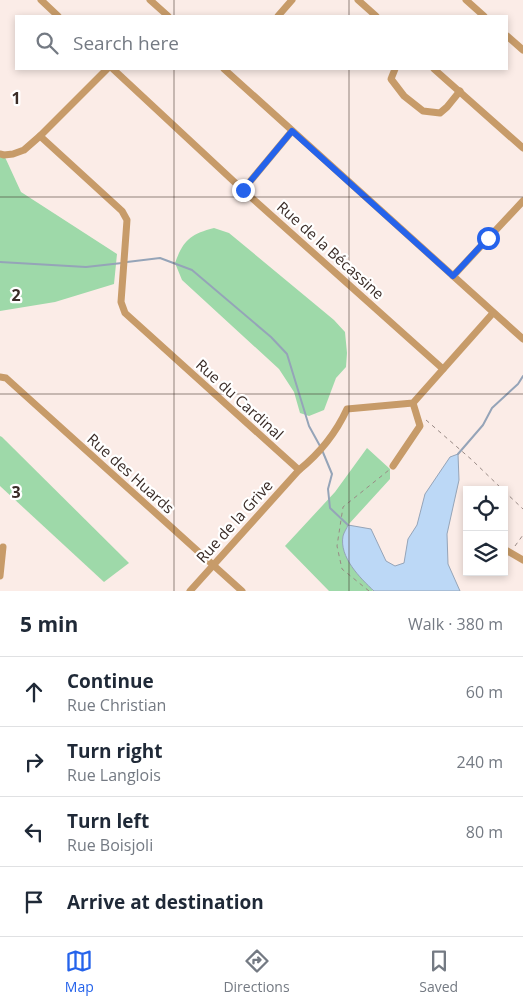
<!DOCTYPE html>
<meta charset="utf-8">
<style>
body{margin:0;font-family:"Open Sans",sans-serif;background:#f2f2f3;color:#1f2937}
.controls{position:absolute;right:15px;bottom:15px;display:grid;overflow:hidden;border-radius:0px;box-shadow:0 2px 8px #0003}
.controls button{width:45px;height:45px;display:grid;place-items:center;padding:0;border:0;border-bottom:1px solid #e0e1e3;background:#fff;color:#1f2937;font:25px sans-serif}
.stop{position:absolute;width:15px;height:15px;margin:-11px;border:4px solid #2563eb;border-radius:50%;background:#fff}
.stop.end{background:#2563eb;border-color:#fff;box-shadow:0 1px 5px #0008}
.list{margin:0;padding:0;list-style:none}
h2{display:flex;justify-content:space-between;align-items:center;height:65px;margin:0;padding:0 20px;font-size:21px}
h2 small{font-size:16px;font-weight:400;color:#747a83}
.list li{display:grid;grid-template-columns:32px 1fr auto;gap:15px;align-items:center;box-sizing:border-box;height:70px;padding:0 20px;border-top:1px solid #e0e1e3}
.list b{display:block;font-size:19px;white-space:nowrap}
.list p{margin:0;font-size:16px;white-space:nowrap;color:#747a83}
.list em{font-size:16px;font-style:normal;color:#747a83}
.icon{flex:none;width:28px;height:28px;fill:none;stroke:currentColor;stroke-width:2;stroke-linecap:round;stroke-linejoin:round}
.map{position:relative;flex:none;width:523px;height:591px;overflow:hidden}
.search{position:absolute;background:#fff;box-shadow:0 2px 8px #0003;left:15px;right:15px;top:15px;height:55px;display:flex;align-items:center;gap:12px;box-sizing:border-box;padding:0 18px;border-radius:0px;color:#747a83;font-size:19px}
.sheet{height:345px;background:#fff}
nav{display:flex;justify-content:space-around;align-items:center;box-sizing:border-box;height:70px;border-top:1px solid #e0e1e3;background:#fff;font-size:14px;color:#747a83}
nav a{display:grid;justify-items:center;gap:2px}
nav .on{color:#2563eb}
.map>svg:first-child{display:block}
.green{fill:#9ed9a9}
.water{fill:#bcd8f6;stroke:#95a4b8}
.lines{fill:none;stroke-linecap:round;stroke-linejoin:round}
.stream{stroke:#95a4b8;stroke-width:2}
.path{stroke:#998a85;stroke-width:1;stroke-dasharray:4 4;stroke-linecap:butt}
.street{stroke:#c79b69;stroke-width:7}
.route{stroke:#2563eb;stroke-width:6}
.grid{fill:none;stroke:#3a2c27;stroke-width:1;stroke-opacity:0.55}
.labels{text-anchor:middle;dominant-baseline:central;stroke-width:4.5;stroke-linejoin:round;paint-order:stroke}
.street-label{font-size:15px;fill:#3a2c27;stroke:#fff}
.grid-label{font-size:16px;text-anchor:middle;font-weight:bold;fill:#3a2c27;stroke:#fff;stroke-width:4.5;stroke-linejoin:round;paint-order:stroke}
</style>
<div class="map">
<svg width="523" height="591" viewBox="0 0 523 591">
<rect width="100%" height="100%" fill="#fbece7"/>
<g class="green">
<path d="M0,154L4,155L21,192L117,254L114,284L55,302L0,311Z"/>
<path d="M214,228L229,233L334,320L345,332L347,353L346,367L336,378L324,410L309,416L300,413L294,392L279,369L182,280L175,263C183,241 190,234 214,228Z"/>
<path d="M0,436L2,437L129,563L104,582L0,486Z"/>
<path d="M367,448L390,469V479L348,525L343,537L373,591H329L285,546L335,492Z"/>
</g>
<path class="water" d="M458,454L459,480L447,534L448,564L460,591H374C360,578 339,557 343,536C344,532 347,528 348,525L371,529L386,561L395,566L404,563L408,539L417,525L425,494L450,457Z"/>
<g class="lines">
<g class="stream">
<path d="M0,262L86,267L122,263"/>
<path d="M127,262L160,258L192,270L271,337L287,354L309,426L320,446"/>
<path d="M322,450L332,474L328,489L330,508L348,525"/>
<path d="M458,454L483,425L492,408L518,384L523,376"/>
</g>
<g class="path">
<path d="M426,420L472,460L503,490"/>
<path d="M504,491L523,509"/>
<path d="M515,546L523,535"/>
<path d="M369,591L342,569L337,546L343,507L389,470"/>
</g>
<g class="street">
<path d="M41,0L58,16"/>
<path d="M150,0L168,16"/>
<path d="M358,0L376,16"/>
<path d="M466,0L484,16"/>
<path d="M278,16L292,0"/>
<path d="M507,36L523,50"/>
<path d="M113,69L243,190L443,369"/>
<path d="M224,69L523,339"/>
<path d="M395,69L391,79L404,96L423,111L440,113L447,107L460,91"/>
<path d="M434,69L523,148"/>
<path d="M40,136L122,211L127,220L121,302L125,313L299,470C320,453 336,433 347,409L413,403L493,313"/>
<path d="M0,154L4,155L13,154L24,150L40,136L107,69"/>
<path d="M243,190L292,131"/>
<path d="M453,276L523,201"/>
<path d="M0,377L6,378L242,591"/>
<path d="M393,466L420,426L413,403"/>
<path d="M504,549L523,560"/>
<path d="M0,576L3,547"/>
<path d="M190,591L299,470"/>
</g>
</g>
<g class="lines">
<path class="route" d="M243,190L292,131L453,276L488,238"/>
</g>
<path class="grid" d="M174,0V16M349,0V16M174,69V591M349,69V591M0,197H523M0,394H523"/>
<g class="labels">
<g class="street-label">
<text transform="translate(331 250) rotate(42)">Rue de la Bécassine</text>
<text transform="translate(240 399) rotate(42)">Rue du Cardinal</text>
<text transform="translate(131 473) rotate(42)">Rue des Huards</text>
<text transform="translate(234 521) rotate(-48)">Rue de la Grive</text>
</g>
</g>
<g class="grid-label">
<text x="16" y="104">1</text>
<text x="16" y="301">2</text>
<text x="16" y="498">3</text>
</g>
</svg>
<div class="controls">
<button><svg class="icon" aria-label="locate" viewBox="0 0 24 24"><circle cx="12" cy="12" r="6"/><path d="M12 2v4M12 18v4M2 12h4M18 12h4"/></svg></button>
<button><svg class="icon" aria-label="layers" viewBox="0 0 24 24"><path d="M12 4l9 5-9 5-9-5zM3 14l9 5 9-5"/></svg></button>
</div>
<div class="stop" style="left:488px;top:238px"></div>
<div class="stop end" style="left:243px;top:190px"></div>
<div class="search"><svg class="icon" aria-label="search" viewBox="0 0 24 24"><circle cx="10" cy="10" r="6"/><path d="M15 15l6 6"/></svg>Search here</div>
</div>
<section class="sheet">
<h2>5 min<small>Walk · 380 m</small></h2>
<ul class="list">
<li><svg class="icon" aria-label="ahead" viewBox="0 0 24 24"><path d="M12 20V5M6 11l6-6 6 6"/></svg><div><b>Continue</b><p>Rue Christian</p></div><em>60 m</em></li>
<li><svg class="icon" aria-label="right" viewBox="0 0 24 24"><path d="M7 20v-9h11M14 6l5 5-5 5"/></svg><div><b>Turn right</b><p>Rue Langlois</p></div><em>240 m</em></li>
<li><svg class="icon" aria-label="left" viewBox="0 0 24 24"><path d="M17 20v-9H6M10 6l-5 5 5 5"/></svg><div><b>Turn left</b><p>Rue Boisjoli</p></div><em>80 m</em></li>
<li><svg class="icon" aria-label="arrive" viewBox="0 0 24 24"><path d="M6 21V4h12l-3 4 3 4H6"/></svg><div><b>Arrive at destination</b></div></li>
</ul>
</section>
<nav>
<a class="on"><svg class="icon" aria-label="map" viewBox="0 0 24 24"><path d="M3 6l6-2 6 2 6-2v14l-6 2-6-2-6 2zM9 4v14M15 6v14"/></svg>Map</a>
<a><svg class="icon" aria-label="directions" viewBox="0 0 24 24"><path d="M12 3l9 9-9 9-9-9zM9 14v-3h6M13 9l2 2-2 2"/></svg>Directions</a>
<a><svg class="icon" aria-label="saved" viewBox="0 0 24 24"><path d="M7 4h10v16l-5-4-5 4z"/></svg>Saved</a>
</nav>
